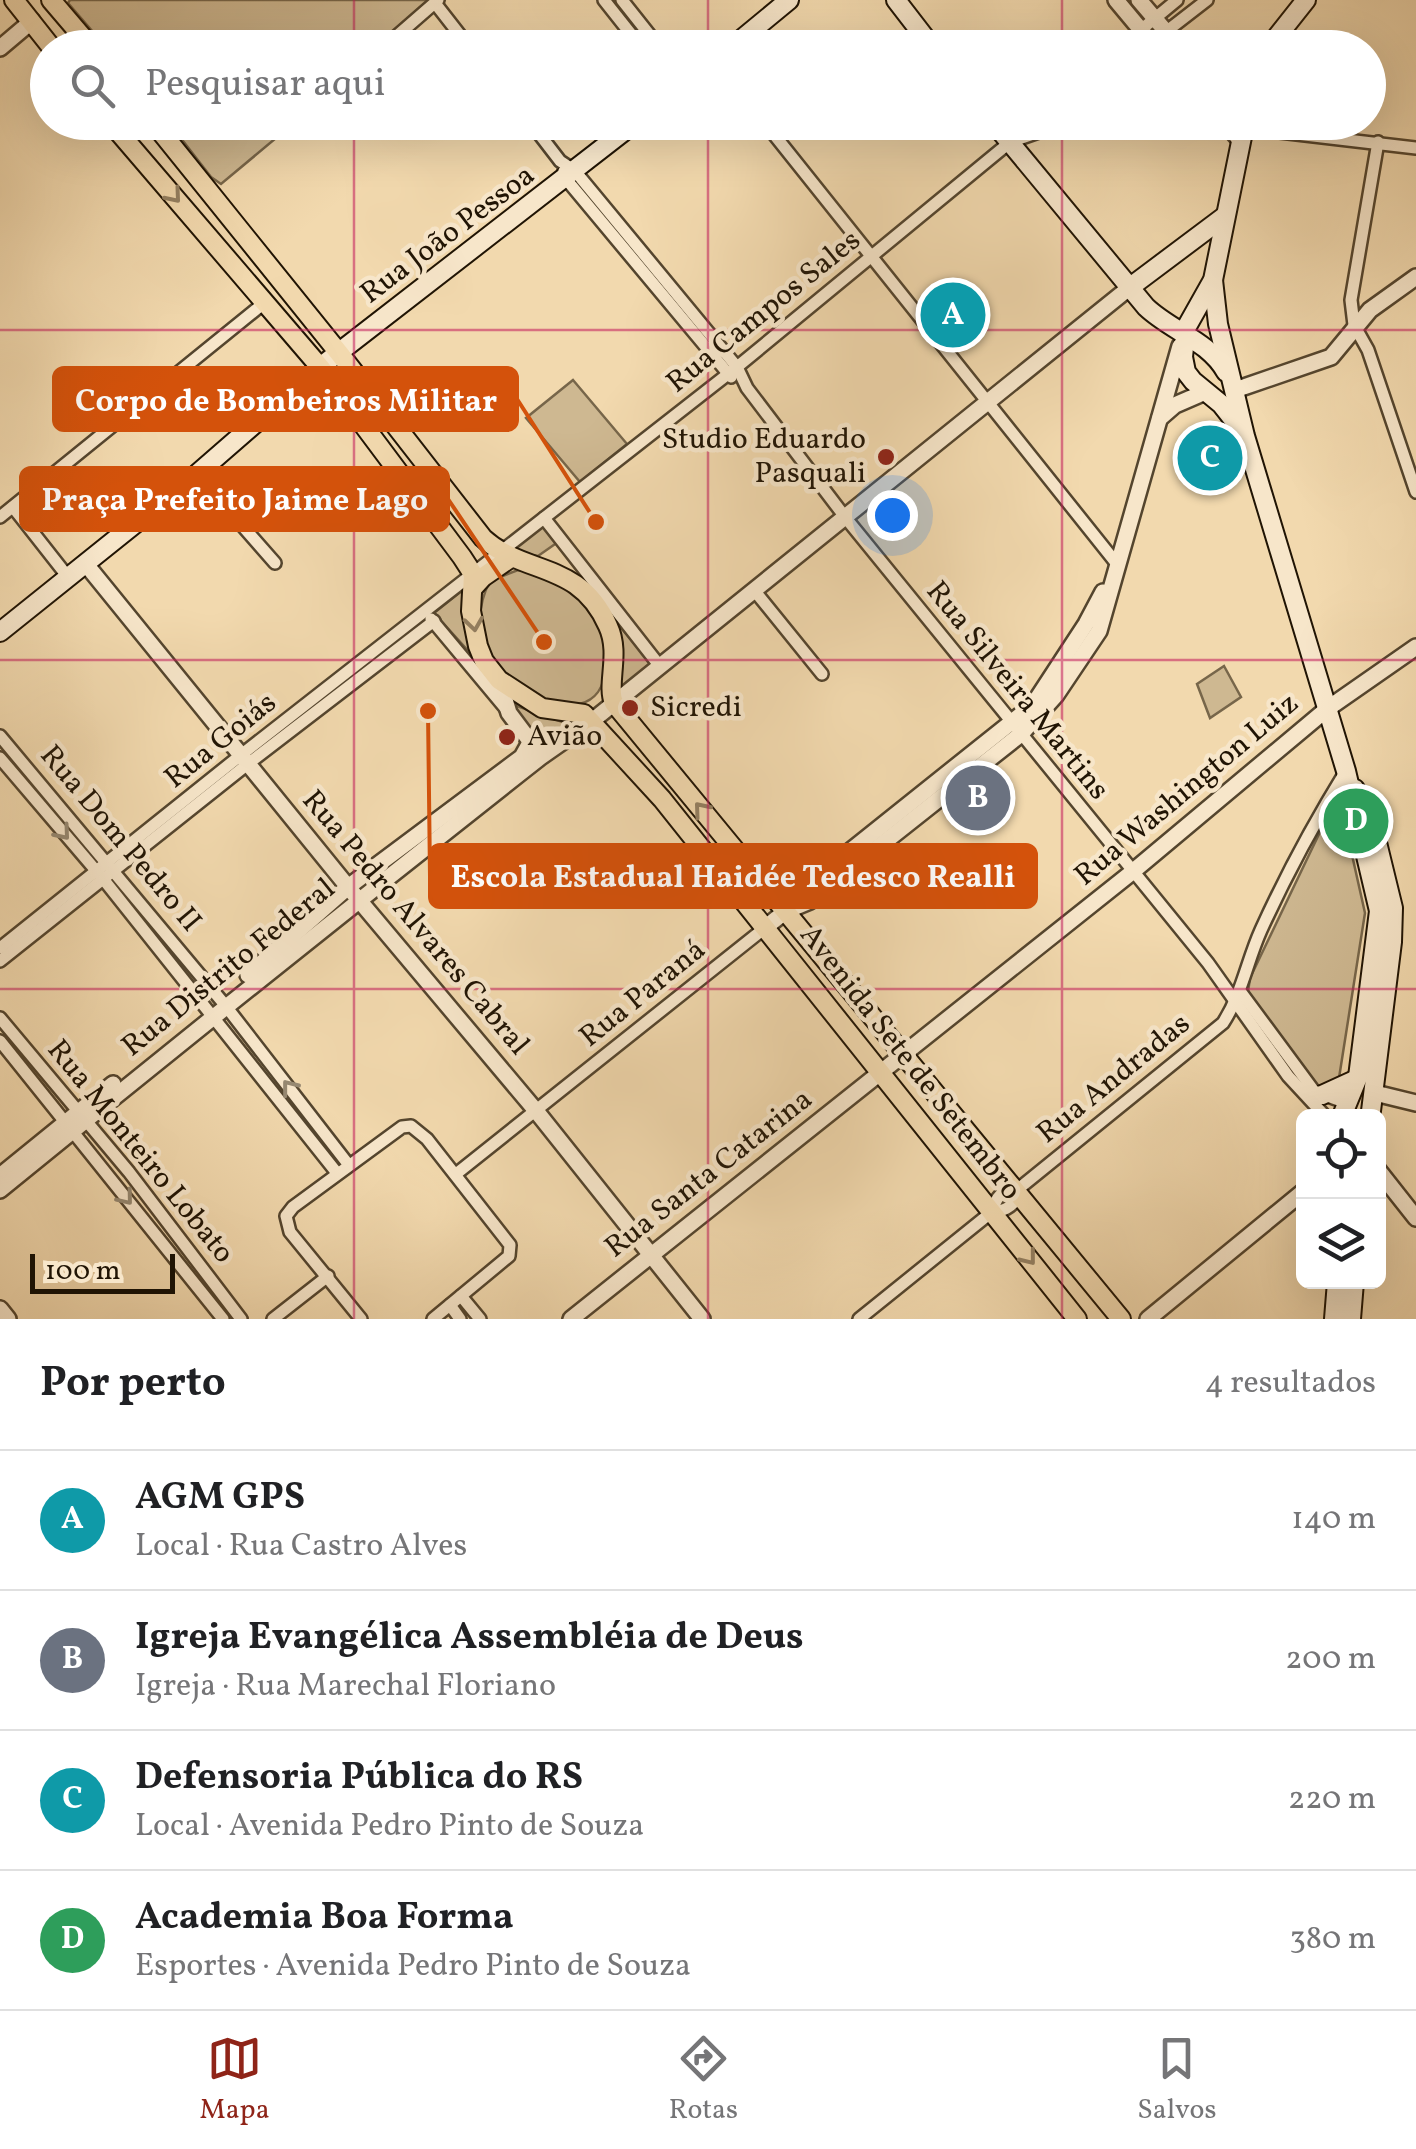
<!DOCTYPE html>
<html lang="pt">
<meta charset="utf-8">
<style>
body{margin:0;font-family:Vollkorn,serif;background:#f2f2f2;color:#202124}
.controls{position:absolute;right:30px;bottom:30px;display:grid;overflow:hidden;border-radius:15px;box-shadow:0 10px 40px #0002}
.controls button{width:90px;height:90px;display:grid;place-items:center;padding:0;border:0;border-bottom:2px solid #e0e0e0;background:#fff;color:#202124;font:50px sans-serif}
.scale{position:absolute;left:30px;bottom:25px;width:145px;box-sizing:border-box;padding-left:10px;border:5px solid #201404;border-top:0;font-size:28px;line-height:35px;white-space:nowrap;color:#201404;-webkit-text-stroke:8px #f7e6ca;paint-order:stroke}
.you{position:absolute;left:892px;top:515px;width:35px;height:35px;margin:-25px;border:8px solid #fff;border-radius:50%;background:#1a73e8;box-shadow:0 0 0 15px #1a73e833}
.badge{display:grid;place-items:center;width:65px;height:65px;border-radius:50%;background:#8f2418;color:#fff;font-size:32px;font-weight:700}
.pin{position:absolute;translate:-50% -50%;border:5px solid #fff;box-shadow:0 2px 10px #0006}
.list{margin:0;padding:0;list-style:none}
h2{display:flex;justify-content:space-between;align-items:center;height:130px;margin:0;padding:0 40px;font-size:42px}
h2 small{font-size:32px;font-weight:400;color:#757577}
.list li{display:grid;grid-template-columns:65px 1fr auto;gap:30px;align-items:center;box-sizing:border-box;height:140px;padding:0 40px;border-top:2px solid #e0e0e0}
.list b{display:block;font-size:38px;white-space:nowrap}
.list p{margin:0;font-size:32px;white-space:nowrap;color:#757577}
.list em{font-size:32px;font-style:normal;color:#757577}
.icon{flex:none;width:55px;height:55px;fill:none;stroke:currentColor;stroke-width:2;stroke-linecap:round;stroke-linejoin:round}
.map{position:relative;flex:none;width:1416px;height:1319px;overflow:hidden}
.search{position:absolute;background:#fff;box-shadow:0 10px 40px #0002;left:30px;right:30px;top:30px;height:110px;display:flex;align-items:center;gap:25px;box-sizing:border-box;padding:0 35px;border-radius:55px;color:#757577;font-size:38px}
.sheet{height:690px;background:#fff}
nav{display:flex;justify-content:space-around;align-items:center;box-sizing:border-box;height:140px;border-top:2px solid #e0e0e0;background:#fff;font-size:28px;color:#757577}
nav a{display:grid;justify-items:center;gap:5px}
nav .on{color:#8f2418}
.map>svg:first-child{display:block}
.green{fill:#ceb891;stroke:#77664a;stroke-width:2.5}
.lines{fill:none;stroke-linecap:round;stroke-linejoin:round}
.minor-casing{stroke:#54452e;stroke-width:16}
.tertiary-casing{stroke:#54452e;stroke-width:20}
.secondary-casing{stroke:#201404;stroke-width:22}
.primary-casing{stroke:#201404;stroke-width:22}
.minor{stroke:#f7e6ca;stroke-width:11}
.tertiary{stroke:#f7e6ca;stroke-width:15}
.secondary{stroke:#f7e6ca;stroke-width:18}
.primary{stroke:#f2d9ae;stroke-width:18}
.oneway{stroke:#948062}
.oneway2{stroke:#968871}
.grid{fill:none;stroke:#c2185b;stroke-width:2.5;stroke-opacity:0.55}
.poi-dot{fill:#8f2418;stroke:#f7e6ca;stroke-width:4}
.labels{text-anchor:middle;dominant-baseline:central;stroke-width:9;stroke-linejoin:round;paint-order:stroke}
.street-label{font-size:30px;fill:#201404;stroke:#f7e6ca}
.poi-label{font-size:30px;fill:#201404;stroke:#f7e6ca;text-anchor:start}
.leader{fill:none;stroke:#d4520b;stroke-width:4}
.callout-dot{fill:#d4520b;stroke:#f7e6ca;stroke-width:4}
.callout{fill:#d4520b;stroke:#d4520b;stroke-width:4}
.callout-label{font-size:32px;text-anchor:middle;font-weight:bold;fill:#fff}
</style>
<div class="map">
<svg width="1416" height="1319" viewBox="0 0 1416 1319">
<rect width="100%" height="100%" fill="#f2d9ae"/>
<filter id="stains"><feTurbulence type="fractalNoise" baseFrequency=".002" numOctaves="4"/><feColorMatrix values="0 0 0 0 .2 0 0 0 0 .09 0 0 0 0 .02 0 0 0 .5 -.17"/></filter>
<radialGradient id="worn" r=".72"><stop offset=".6" stop-color="#630" stop-opacity="0"/><stop offset="1" stop-color="#630" stop-opacity=".3"/></radialGradient>
<g class="green">
<path d="M70,0H429L377,48L106,47L68,3Z"/>
<path d="M169,123H294L221,184L211,177Z"/>
<path d="M573,380L627,444L580,482L526,418Z"/>
<path d="M543,523L558,542L538,556L518,553L511,547Z"/>
<path d="M518,570C549,571 577,591 593,617C604,635 606,645 605,667C604,754 439,679 490,581Z"/>
<path d="M465,588L472,655L434,613Z"/>
<path d="M618,624L654,667L624,691L618,686L613,628Z"/>
<path d="M1224,666L1241,697L1210,718L1197,684Z"/>
<path d="M508,703L574,726L547,747Z"/>
<path d="M1339,824L1352,855L1365,913L1339,1078L1332,1088L1316,1087L1247,999L1250,978L1320,832Z"/>
</g>
<g class="lines">
<g class="minor-casing">
<g id="minor">
<path d="M604,0L642,48"/>
<path d="M622,0L660,48"/>
<path d="M435,3L470,48"/>
<path d="M383,48L438,0"/>
<path d="M1119,48L1177,0"/>
<path d="M1145,48L1207,0"/>
<path d="M530,122L560,161L575,171L737,367L747,388L845,517L1208,963L1288,1076L1325,1116"/>
<path d="M764,122L1117,564"/>
<path d="M1244,128L1416,148"/>
<path d="M1013,141L1039,132L1051,122"/>
<path d="M1378,142L1351,300L1354,325L1368,350L1416,492"/>
<path d="M564,171L566,179L731,377"/>
<path d="M197,474L275,563"/>
<path d="M13,507L68,577"/>
<path d="M0,517L264,303"/>
<path d="M544,518L659,665"/>
<path d="M754,590L822,674"/>
<path d="M431,619L506,709"/>
<path d="M0,736L225,1005L348,1164"/>
<path d="M0,758L104,880L337,1173"/>
<path d="M0,948L241,755L737,367L1009,143L1026,122"/>
<path d="M0,961L249,763L434,621"/>
<path d="M1240,991L1314,1091L1347,1103"/>
<path d="M0,1018L129,1172L241,1319"/>
<path d="M0,1041L223,1319"/>
<path d="M456,1174L766,927"/>
<path d="M993,1211C995,1198 1002,1189 1017,1190L1223,1023C1242,994 1247,961 1261,930C1286,875 1314,823 1346,771"/>
<path d="M461,1296L480,1319"/>
<path d="M450,1305L460,1319"/>
<path d="M273,1319L328,1276"/>
<path d="M361,1319L290,1232L286,1216L293,1207L402,1127L411,1126L427,1139L510,1245L509,1256L433,1319"/>
<path d="M859,1319L993,1211C1004,1211 1010,1208 1017,1199V1190"/>
</g>
</g>
<g class="tertiary-casing">
<g id="tertiary">
<path d="M1116,0L1156,48"/>
<path d="M1139,0L1180,48"/>
<path d="M0,48L32,21"/>
<path d="M1224,122L1241,141"/>
<path d="M1235,390L1331,357L1370,310L1416,277"/>
<path d="M1160,418L1175,405L1205,392"/>
<path d="M85,563L348,887L537,1112L702,1319"/>
<path d="M499,680L509,713L536,749"/>
<path d="M786,911L810,901L1021,734L1056,695L1099,631L1180,346"/>
<path d="M766,927L786,911L799,892L1033,705L1086,624L1103,592"/>
<path d="M248,975L348,887L522,757L531,741"/>
<path d="M1375,1093L1416,1103"/>
<path d="M1378,1170L1416,1218"/>
<path d="M0,1176L113,1084"/>
<path d="M0,1190C179,1044 360,899 542,756L592,721L1129,288"/>
<path d="M0,1309L8,1319"/>
<path d="M571,1319L1131,873L1327,709L1416,647"/>
<path d="M1148,1319L1304,1191"/>
</g>
</g>
<g class="secondary-casing">
<g id="secondary">
<path d="M896,0L933,48"/>
<path d="M731,48L789,0"/>
<path d="M1268,48L1306,0"/>
<path d="M993,122L1146,307C1171,331 1209,341 1226,372"/>
<path d="M1213,280L1218,324L1245,436L1346,771L1379,911L1358,1077L1342,1116"/>
<path d="M1129,288L1225,216"/>
<path d="M1243,432L1221,404L1193,381L1186,372L1183,357L1186,328L1213,280L1245,122"/>
<path d="M0,632L197,474L320,367L636,122"/>
<path d="M1355,789L1371,818L1393,908L1392,942L1371,1111"/>
<path d="M1322,1095L1357,1079"/>
<path d="M1334,1319L1337,1282"/>
<path d="M1351,1319L1354,1282"/>
</g>
</g>
<g class="primary-casing">
<g id="primary">
<path d="M14,0L52,48"/>
<path d="M51,0L92,48"/>
<path d="M110,122L320,367L462,557L473,574L471,611L478,646L484,661L499,680L542,708L584,714L662,799L1077,1319"/>
<path d="M153,122L339,353L483,538C524,576 579,560 608,626C621,654 606,684 614,703L1121,1319"/>
<path d="M473,588L483,577L512,557"/>
</g>
</g>
<use href="#minor" class="minor"/>
<use href="#tertiary" class="tertiary"/>
<use href="#secondary" class="secondary"/>
<use href="#primary" class="primary"/>
</g>
<defs><path id="oneway-chevron" d="M-2-3.5L2.5 0L-2 3.5" fill="none" stroke-width="1.6" stroke-linecap="round" stroke-linejoin="round" transform="scale(2.5)"/></defs>
<g class="oneway">
<use href="#oneway-chevron" transform="translate(174 196) rotate(50)"/>
<use href="#oneway-chevron" transform="translate(474 624) rotate(82)"/>
<use href="#oneway-chevron" transform="translate(701 809) rotate(-130)"/>
<use href="#oneway-chevron" transform="translate(1029 1258) rotate(52)"/>
</g>
<g class="oneway2">
<use href="#oneway-chevron" transform="translate(63 833) rotate(50)"/>
<use href="#oneway-chevron" transform="translate(289 1087) rotate(-128)"/>
<use href="#oneway-chevron" transform="translate(126 1198) rotate(51)"/>
</g>
<path class="grid" d="M354,0V48M708,0V48M1062,0V48M354,122V1319M708,122V1319M1062,122V1319M0,330H1416M0,660H1416M0,989H1416"/>
<g class="poi-dot">
<circle cx="886" cy="457" r="10"/>
<circle cx="630" cy="708" r="10"/>
<circle cx="507" cy="737" r="10"/>
</g>
<g class="labels">
<g class="street-label">
<text transform="translate(448 235) rotate(-37)">Rua João Pessoa</text>
<text transform="translate(764 312) rotate(-39)">Rua Campos Sales</text>
<text transform="translate(1017 691) rotate(51)">Rua Silveira Martins</text>
<text transform="translate(221 741) rotate(-39)">Rua Goiás</text>
<text transform="translate(1187 790) rotate(-40)">Rua Washington Luiz</text>
<text transform="translate(120 839) rotate(50)">Rua Dom Pedro II</text>
<text transform="translate(415 923) rotate(50)">Rua Pedro Alvares Cabral</text>
<text transform="translate(229 968) rotate(-39)">Rua Distrito Federal</text>
<text transform="translate(643 994) rotate(-39)">Rua Paraná</text>
<text transform="translate(910 1063) rotate(52)">Avenida Sete de Setembro</text>
<text transform="translate(1114 1079) rotate(-39)">Rua Andradas</text>
<text transform="translate(140 1152) rotate(51)">Rua Monteiro Lobato</text>
<text transform="translate(709 1174) rotate(-38)">Rua Santa Catarina</text>
</g>
<g class="poi-label">
<text x="866" y="440" text-anchor="end">Studio Eduardo<tspan x="866" dy="34">Pasquali</tspan></text>
<text x="650" y="708">Sicredi</text>
<text x="527" y="737">Avião</text>
</g>
</g>
<path class="leader" d="M596 522L517 399M544 642L448 499M428 711L430 876"/>
<g class="callout-dot">
<circle cx="596" cy="522" r="10"/>
<circle cx="544" cy="642" r="10"/>
<circle cx="428" cy="711" r="10"/>
</g>
<g class="callout">
<rect x="54" y="368" width="463" height="62" rx="10"/>
<rect x="21" y="468" width="427" height="62" rx="10"/>
<rect x="430" y="845" width="606" height="62" rx="10"/>
</g>
<g class="callout-label">
<text x="286" y="411">Corpo de Bombeiros Militar</text>
<text x="235" y="510">Praça Prefeito Jaime Lago</text>
<text x="733" y="887">Escola Estadual Haidée Tedesco Realli</text>
</g>
<rect width="100%" height="100%" filter="url(#stains)"/>
<rect width="100%" height="100%" fill="url(#worn)"/>
</svg>
<div class="controls">
<button><svg class="icon" aria-label="locate" viewBox="0 0 24 24"><circle cx="12" cy="12" r="6"/><path d="M12 2v4M12 18v4M2 12h4M18 12h4"/></svg></button>
<button><svg class="icon" aria-label="layers" viewBox="0 0 24 24"><path d="M12 4l9 5-9 5-9-5zM3 14l9 5 9-5"/></svg></button>
</div>
<div class="scale">100 m</div>
<div class="you"></div>
<div class="pin badge" style="left:953px;top:315px;background:#0f9aa8">A</div>
<div class="pin badge" style="left:978px;top:798px;background:#6b7280">B</div>
<div class="pin badge" style="left:1210px;top:458px;background:#0f9aa8">C</div>
<div class="pin badge" style="left:1356px;top:821px;background:#2e9e5b">D</div>
<div class="search"><svg class="icon" aria-label="search" viewBox="0 0 24 24"><circle cx="10" cy="10" r="6"/><path d="M15 15l6 6"/></svg>Pesquisar aqui</div>
</div>
<section class="sheet">
<h2>Por perto<small>4 resultados</small></h2>
<ul class="list">
<li><span class="badge" style="background:#0f9aa8">A</span><div><b>AGM GPS</b><p>Local · Rua Castro Alves</p></div><em>140 m</em></li>
<li><span class="badge" style="background:#6b7280">B</span><div><b>Igreja Evangélica Assembléia de Deus</b><p>Igreja · Rua Marechal Floriano</p></div><em>200 m</em></li>
<li><span class="badge" style="background:#0f9aa8">C</span><div><b>Defensoria Pública do RS</b><p>Local · Avenida Pedro Pinto de Souza</p></div><em>220 m</em></li>
<li><span class="badge" style="background:#2e9e5b">D</span><div><b>Academia Boa Forma</b><p>Esportes · Avenida Pedro Pinto de Souza</p></div><em>380 m</em></li>
</ul>
</section>
<nav>
<a class="on"><svg class="icon" aria-label="map" viewBox="0 0 24 24"><path d="M3 6l6-2 6 2 6-2v14l-6 2-6-2-6 2zM9 4v14M15 6v14"/></svg>Mapa</a>
<a><svg class="icon" aria-label="directions" viewBox="0 0 24 24"><path d="M12 3l9 9-9 9-9-9zM9 14v-3h6M13 9l2 2-2 2"/></svg>Rotas</a>
<a><svg class="icon" aria-label="saved" viewBox="0 0 24 24"><path d="M7 4h10v16l-5-4-5 4z"/></svg>Salvos</a>
</nav>
